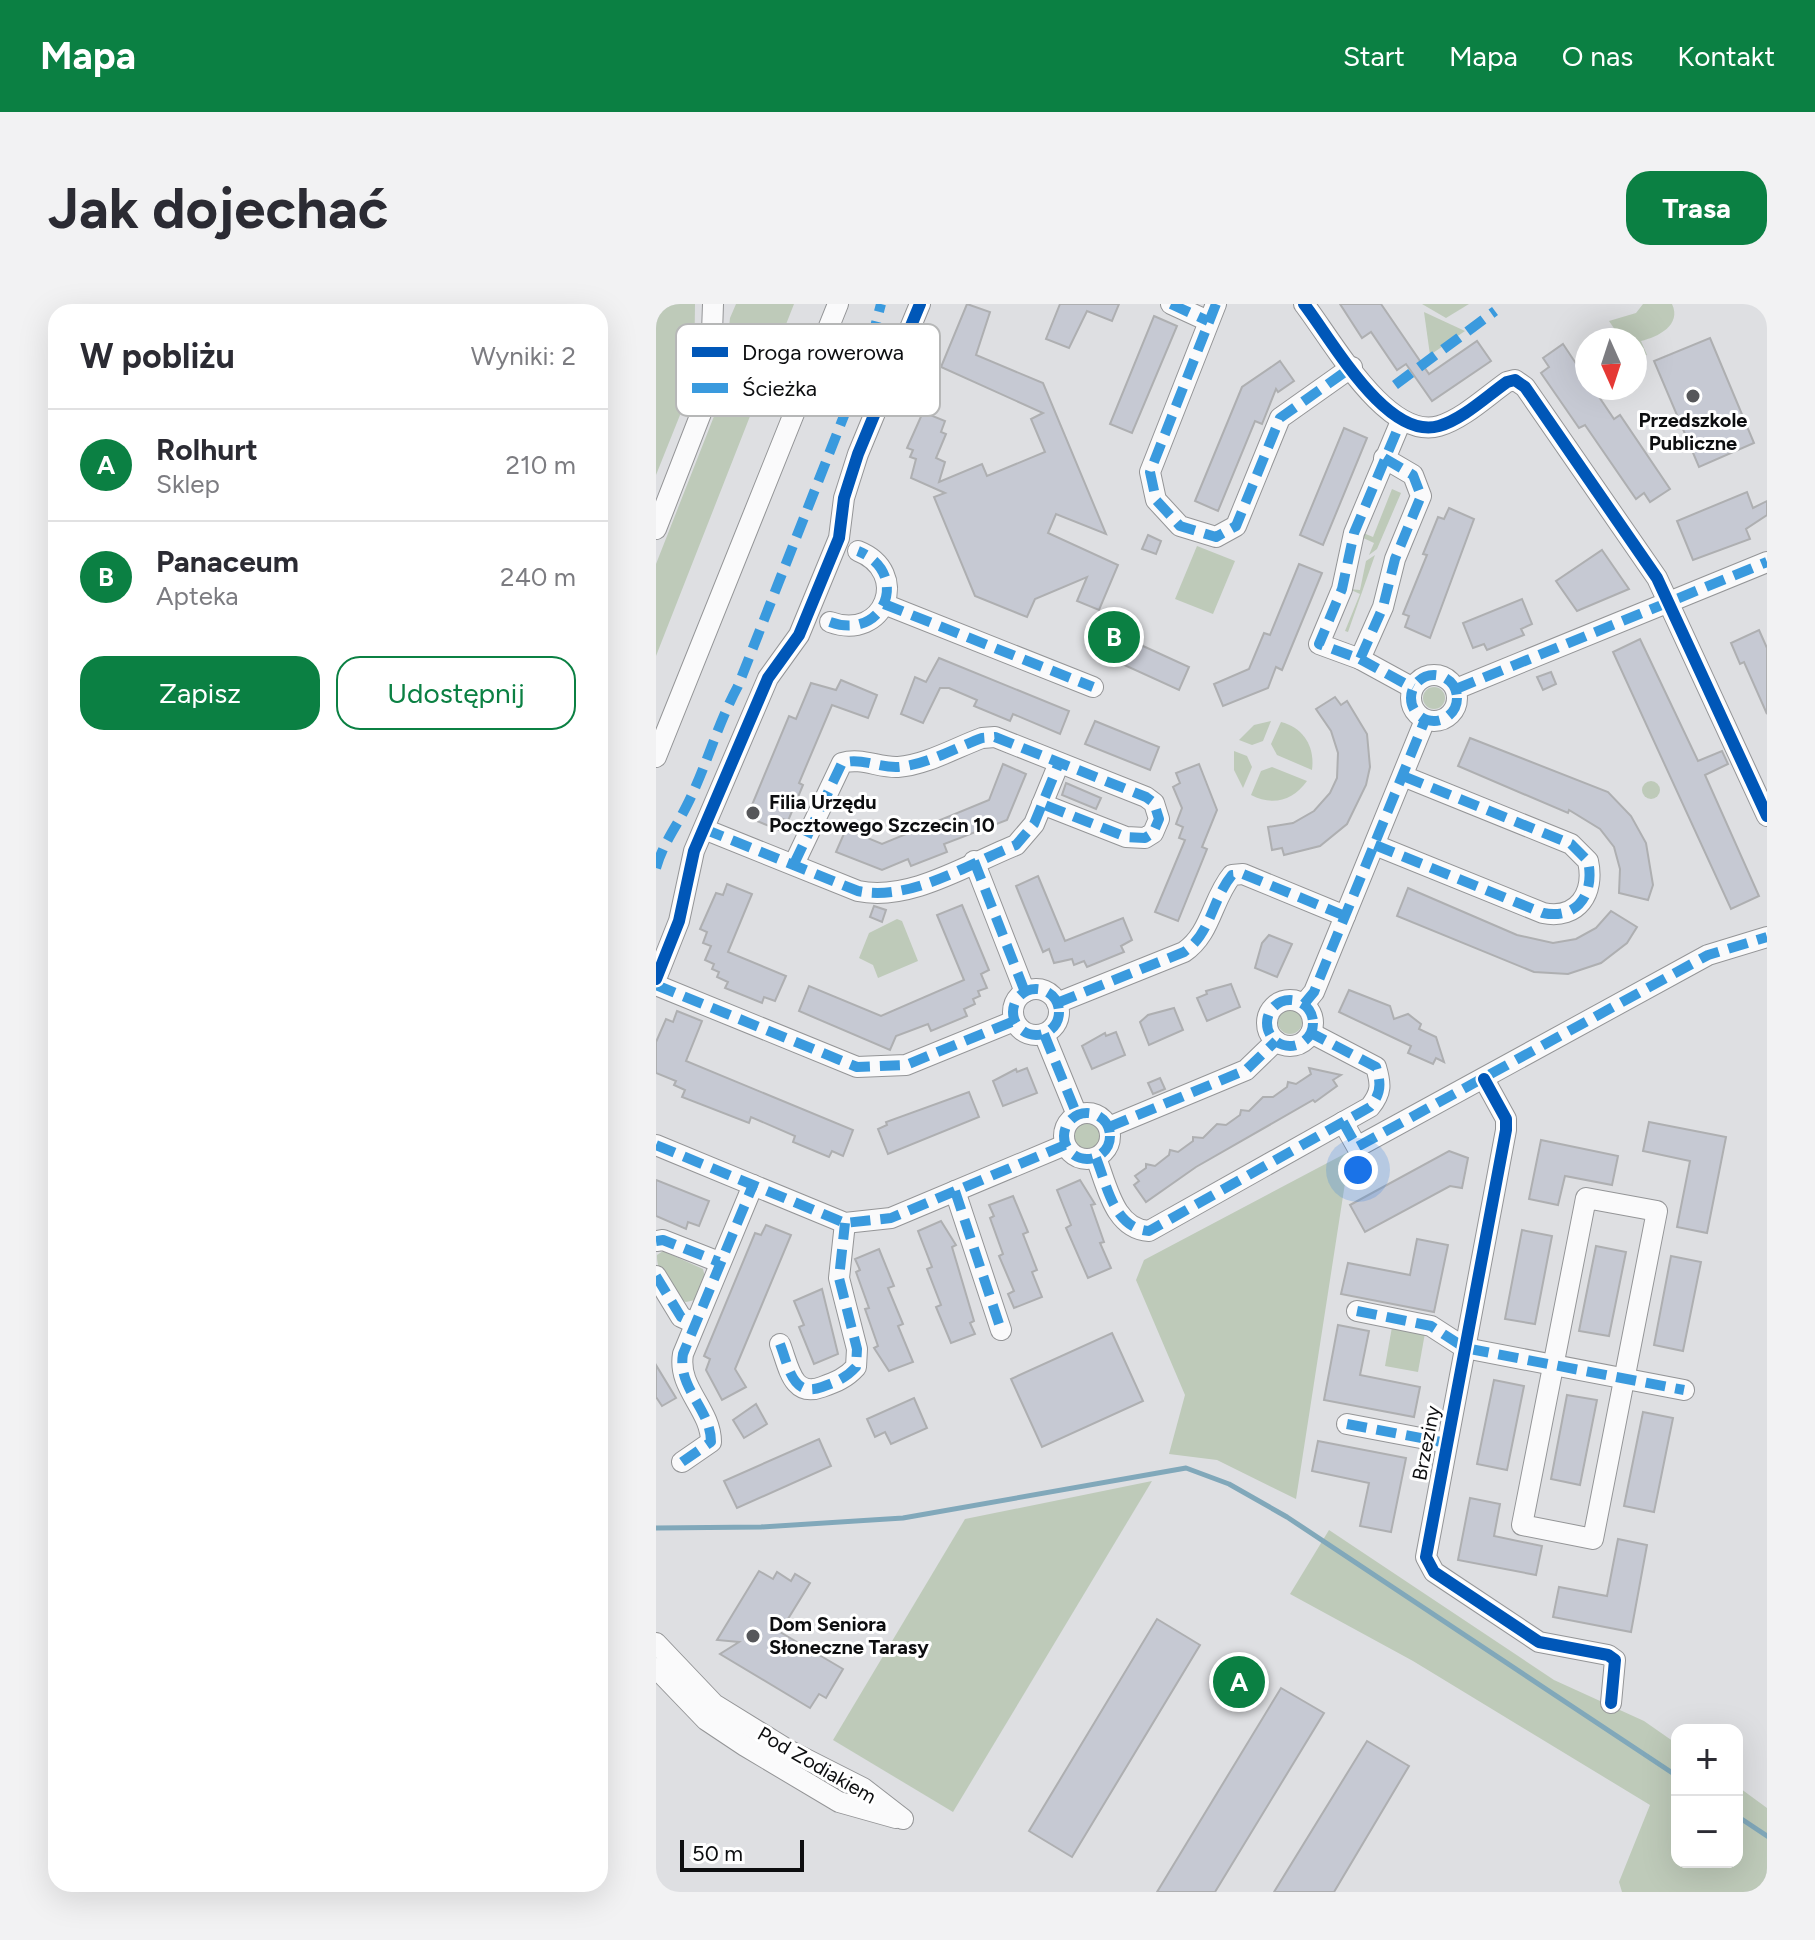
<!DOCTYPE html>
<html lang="pl">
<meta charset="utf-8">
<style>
body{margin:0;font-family:Figtree,sans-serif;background:#f2f2f3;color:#2b2b33}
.controls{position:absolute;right:24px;bottom:24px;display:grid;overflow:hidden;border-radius:16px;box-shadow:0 8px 32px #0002}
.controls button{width:72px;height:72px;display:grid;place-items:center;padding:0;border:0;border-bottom:2px solid #e1e1e2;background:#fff;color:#2b2b33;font:40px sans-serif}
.compass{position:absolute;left:919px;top:24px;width:72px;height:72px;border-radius:50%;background:#fff;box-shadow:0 8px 32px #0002;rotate:177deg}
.scale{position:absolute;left:24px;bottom:20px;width:124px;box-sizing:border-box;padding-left:8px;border:4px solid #0d0e10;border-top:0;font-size:22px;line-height:28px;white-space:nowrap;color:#0d0e10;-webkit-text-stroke:6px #fff;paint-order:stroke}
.you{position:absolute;left:702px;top:866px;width:28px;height:28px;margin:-20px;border:6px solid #fff;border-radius:50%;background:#1a73e8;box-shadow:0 0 0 12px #1a73e833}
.badge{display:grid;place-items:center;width:52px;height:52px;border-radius:50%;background:#0b8043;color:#fff;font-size:26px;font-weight:700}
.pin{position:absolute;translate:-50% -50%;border:4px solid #fff;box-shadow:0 2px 8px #0006}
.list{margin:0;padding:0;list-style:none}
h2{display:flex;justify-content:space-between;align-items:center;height:104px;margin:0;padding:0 32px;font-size:34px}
h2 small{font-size:26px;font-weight:400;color:#7c7c81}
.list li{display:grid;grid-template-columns:52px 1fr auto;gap:24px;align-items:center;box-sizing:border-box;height:112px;padding:0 32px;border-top:2px solid #e1e1e2}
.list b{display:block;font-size:30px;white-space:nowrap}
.list p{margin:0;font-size:26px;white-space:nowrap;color:#7c7c81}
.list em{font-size:26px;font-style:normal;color:#7c7c81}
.actions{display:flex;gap:16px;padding:24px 32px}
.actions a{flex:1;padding:18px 0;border:2px solid #0b8043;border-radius:24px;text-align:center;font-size:28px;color:#0b8043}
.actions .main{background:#0b8043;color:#fff}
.map{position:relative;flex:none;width:1111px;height:1588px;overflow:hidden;border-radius:24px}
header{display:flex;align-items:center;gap:48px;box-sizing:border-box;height:112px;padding:0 40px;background:#0b8043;color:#fff}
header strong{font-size:38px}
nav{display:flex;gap:44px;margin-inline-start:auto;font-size:28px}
.intro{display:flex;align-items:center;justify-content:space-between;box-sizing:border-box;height:192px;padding:0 48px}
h1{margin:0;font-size:56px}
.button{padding:20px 36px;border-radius:24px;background:#0b8043;color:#fff;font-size:28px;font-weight:700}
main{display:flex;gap:48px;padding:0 48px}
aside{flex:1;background:#fff;border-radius:24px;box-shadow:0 8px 32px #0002}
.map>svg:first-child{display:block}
.green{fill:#becab9}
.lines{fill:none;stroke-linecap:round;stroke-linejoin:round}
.stream{stroke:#81a8ba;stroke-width:5}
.building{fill:#c6c9d3;stroke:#aeafb1;stroke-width:2}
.minor-casing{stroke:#949597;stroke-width:22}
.minor{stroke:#fafafb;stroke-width:20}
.quiet{stroke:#3a9ade;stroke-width:10;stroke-dasharray:20 10;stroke-linecap:butt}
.cycleway-casing{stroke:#fff;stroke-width:17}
.cycleway{stroke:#0057b8;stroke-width:12}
.poi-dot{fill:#56575a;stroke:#fff;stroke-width:3}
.labels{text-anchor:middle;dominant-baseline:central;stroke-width:6;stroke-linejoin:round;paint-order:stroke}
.poi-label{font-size:20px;font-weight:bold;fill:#0d0e10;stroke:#fff;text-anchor:start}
.street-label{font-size:20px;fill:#0d0e10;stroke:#fff}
.key{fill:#fff;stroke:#b6b7b7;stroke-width:2}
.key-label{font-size:22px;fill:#0d0e10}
</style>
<header>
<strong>Mapa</strong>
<nav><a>Start</a><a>Mapa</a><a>O nas</a><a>Kontakt</a></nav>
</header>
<div class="intro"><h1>Jak dojechać</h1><a class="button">Trasa</a></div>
<main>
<aside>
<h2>W pobliżu<small>Wyniki: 2</small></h2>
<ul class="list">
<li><span class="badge">A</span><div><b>Rolhurt</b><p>Sklep</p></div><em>210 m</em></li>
<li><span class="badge">B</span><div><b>Panaceum</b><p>Apteka</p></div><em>240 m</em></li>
</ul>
<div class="actions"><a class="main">Zapisz</a><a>Udostępnij</a></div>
</aside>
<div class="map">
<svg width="1111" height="1588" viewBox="0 0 1111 1588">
<rect width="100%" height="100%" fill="#dedfe2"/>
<g class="green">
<path d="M0,0H39L38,76L0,171Z"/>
<path d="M80,0H138L0,352V260L64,97L74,14Z"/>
<path d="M766,0H813L790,14Z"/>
<path d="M987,0H1016C1026,21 1002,33 985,37L991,51L980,55L979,36H966L953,17L980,9Z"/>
<path d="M768,8L809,27L774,51Z"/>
<path d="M736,185L745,189L721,245L713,251L718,239L703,232L705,228L717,233Z"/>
<path d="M541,242L579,257L557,310L519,295Z"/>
<path d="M719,251L692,328L689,327L704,290L693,285L704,286L710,257Z"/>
<circle cx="778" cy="394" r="11"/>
<path d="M615,417L607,437L596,441L583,436L598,421Z"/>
<path d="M625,418C648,424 659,443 656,466L621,451L615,440Z"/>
<path d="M578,447L591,452L596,463L587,484L578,466Z"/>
<path d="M616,463L651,477C637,497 616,502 595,491L605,467Z"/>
<circle cx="995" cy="486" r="9"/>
<path d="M241,615L246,617L262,657L222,674L217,661L203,654L213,629Z"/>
<circle cx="634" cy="718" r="12"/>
<circle cx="431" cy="832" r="13"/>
<path d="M694,847L640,1195L561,1156L513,1150L529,1091L480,976L488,956Z"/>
<path d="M7,947L47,965L49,973L39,996L30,998C15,993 0,967 1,951Z"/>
<path d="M736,1023L769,1029L762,1068L729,1062Z"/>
<path d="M496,1177L297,1508L177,1436L309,1215Z"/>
<path d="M673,1226L898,1376L988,1417L1021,1440V1558H1081V1482L1111,1504V1588H966L963,1578L994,1501L757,1357L634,1290Z"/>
</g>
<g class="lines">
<g class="stream">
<path d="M0,1224L105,1223L247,1214L530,1164L573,1180L631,1213L1021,1472"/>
<path d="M1081,1512L1111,1532"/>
</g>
</g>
<g class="building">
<path d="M311,0L334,8L320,51L387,79L450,230L400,210L392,229L462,261L443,306L421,297L431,273L379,295L371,313L319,292L278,193L289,189L255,174L260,155L254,153L257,146L251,144L267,108L289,117L285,128L290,130L280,154L289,158L283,178L326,160L331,172L389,148L375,115L387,109L285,63Z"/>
<path d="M404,0H463L456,17L431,7L413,44L390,35Z"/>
<path d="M684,0H725L773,70L821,37L835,57L776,97L750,60L741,66L715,28L706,34Z"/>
<path d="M498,12L521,22L476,129L454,120Z"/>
<path d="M1054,34L1098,139L1043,163L998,57Z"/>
<path d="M907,40L931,76V84H937L958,115L964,111L1014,185L994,198L988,189L980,195L929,121L923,124L885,69L893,63L887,54Z"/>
<path d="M624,57L638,77L622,88L620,85L606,120L599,117L562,207L539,197L586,83Z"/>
<path d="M688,124L711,134L667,241L644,231Z"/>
<path d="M1091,188L1097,204L1111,197V211L1090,225L1094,235L1037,256L1021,217Z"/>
<path d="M793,204L818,215L774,334L749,323L753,312L747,310L771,251L767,250L782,213L788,215Z"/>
<path d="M492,231L505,237L500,250L486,245Z"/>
<path d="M946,246L973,285L921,307L900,277Z"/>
<path d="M643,260L666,269L626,366L620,363L612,384L567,402L558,380L593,365L608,329L614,331Z"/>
<path d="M866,295L876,320L865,325L868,331L831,346L828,340L817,344L807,319Z"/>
<path d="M452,326L533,363L523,386L442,349Z"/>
<path d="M1103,326L1111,344V410L1088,358L1084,360L1075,339Z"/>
<path d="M984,335L1042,457L1066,447L1072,460L1049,471L1103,592L1075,605L957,348Z"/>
<path d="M283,354L413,407L404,430L357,410L354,417L318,402L321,396L293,384H284L267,419L245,410L259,373L270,378Z"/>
<path d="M895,368L900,380L887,386L881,373Z"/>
<path d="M185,376L221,391L212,414L176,401L143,479L147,481L132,517L127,515L123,526L91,513L133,412L140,415L155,379L180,386Z"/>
<path d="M679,393L685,401L691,397L711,430L714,463L710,481L691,520L664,542L628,551L626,544L616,546L612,523L637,519L658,507L674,489L681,474L682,449L675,427L660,405Z"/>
<path d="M439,417L503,443L494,466L429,440Z"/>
<path d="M814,434L952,488L975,512L990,539L997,581L992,596L963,589L964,565L958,543L944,525L913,506L912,509L802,462Z"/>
<path d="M347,460L370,470L351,516L288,540L291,548L255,562L252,555L226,566L180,548L190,525L226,540L333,496Z"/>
<path d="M543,460L561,506L546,543L551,545L522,617L499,608L529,536L523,534L527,523L520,520L526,504L517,483L524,479L520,469Z"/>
<path d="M410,479L445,494L440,505L406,491Z"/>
<path d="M382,572L409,637L467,614L476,636L465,642L468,648L431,663L428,657L418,661L416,655L398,659L393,645L387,648L360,582Z"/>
<path d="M71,580L96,590L72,648L130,672L119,697L108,693L106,699L69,684L72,678L61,673L63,668L56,665L58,660L49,656L55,642L47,639L51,628L44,625L60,589L67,591Z"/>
<path d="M752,584L861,631L897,639L920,635L940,624L955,607L981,623L971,639L945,659L912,670L878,668L741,612Z"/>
<path d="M306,601L333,666L325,670L331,684L322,687L324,692L317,695L319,700L308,705L311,712L275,727L272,720L240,732L234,746L143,707L153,682L225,712L308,676L281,611Z"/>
<path d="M218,602L230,606L226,618L214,613Z"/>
<path d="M613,631L636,640L621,673L599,664L606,639Z"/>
<path d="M575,680L584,703L551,717L541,694L551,690L550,687Z"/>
<path d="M693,686L734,702L738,715L752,710L765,720L763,725L780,733L788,758L780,754L777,760L752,749L755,742L683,708Z"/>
<path d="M518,704L527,726L493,741L484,718L492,711Z"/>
<path d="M21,707L46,717L30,757L197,826L187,852L176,847L173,853L137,838L139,832L95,813L93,819L26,793L29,786L18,781L20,777L0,769V738L10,715L17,718Z"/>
<path d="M460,728L469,751L436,765L426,742L449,729L450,732Z"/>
<path d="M371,764L381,789L347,802L337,777L360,765L361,768Z"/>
<path d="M653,764L685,771L677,776L681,782L659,798L657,796L540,863L490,898L478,881L483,877L479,872L490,864V860L499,862L513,851L514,846L522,848L537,837V833L547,834L561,820L570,821L584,811L585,806L593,807L607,793H617L631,783L632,778L640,780L655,770Z"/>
<path d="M504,774L509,785L497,790L492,779Z"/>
<path d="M313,788L323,813L232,850L222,825L231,821L230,818Z"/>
<path d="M993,818L1070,833L1051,929L1021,923L1034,857L987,847Z"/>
<path d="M885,836L962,852L956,881L909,872L902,901L873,895Z"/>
<path d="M793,847L812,854L806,884L794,882L709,928L694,901Z"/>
<path d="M0,876L53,897L43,922L32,918L30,925L0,912Z"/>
<path d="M424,876L439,900L435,901L448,938L444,939L455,964L432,974L410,924L415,921L401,886Z"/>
<path d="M357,892L372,928L367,930L381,966L376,968L386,993L358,1004L352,990L358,987L343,952L347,950L334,914L338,912L333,901Z"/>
<path d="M285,917L300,941L296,943L318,1017L314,1019L319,1030L295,1039L280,1003L285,1001L271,965L276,963L262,927Z"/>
<path d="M110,921L135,931L79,1065L90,1083L66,1096L50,1066L54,1055L48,1052L99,929L105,931Z"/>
<path d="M866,926L896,932L879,1020L849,1015Z"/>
<path d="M761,935L792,941L778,1008L685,990L692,959L754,971Z"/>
<path d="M940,942L970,948L953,1032L923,1027Z"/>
<path d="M223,945L238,982L232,984L247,1020L242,1022L257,1058L233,1067L218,1044L222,1042L209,1005L213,1004L200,968L204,966L199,955Z"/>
<path d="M1015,952L1045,958L1027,1047L998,1041Z"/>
<path d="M166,985L182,1050L158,1060L143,1023L148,1021L138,997Z"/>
<path d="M682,1021L713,1027L704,1071L764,1083L758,1113L668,1096Z"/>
<path d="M456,1029L487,1097L386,1143L355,1075Z"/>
<path d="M0,1061L20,1094L6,1102L0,1093Z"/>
<path d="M838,1076L868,1082L851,1166L821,1160Z"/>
<path d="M911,1091L941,1096L924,1181L895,1175Z"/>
<path d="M258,1094L271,1124L235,1140L229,1128L219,1133L211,1115Z"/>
<path d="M100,1100L111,1120L88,1134L77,1116Z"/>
<path d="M987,1108L1017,1114L998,1208L968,1202Z"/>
<path d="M163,1135L175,1162L81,1204L68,1177Z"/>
<path d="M662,1137L750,1154L735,1228L704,1222L713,1179L656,1167Z"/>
<path d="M814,1194L844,1200L838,1232L886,1242L880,1271L802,1256Z"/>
<path d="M962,1235L991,1241L975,1328L897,1313L903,1283L951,1292Z"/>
<path d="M103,1267L117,1275L121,1268L135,1277L139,1270L154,1279L124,1328L187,1365L170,1394L163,1390L154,1404L64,1350L83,1338L61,1336Z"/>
<path d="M501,1315L544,1341L416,1553L373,1527Z"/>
<path d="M625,1384L668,1409L559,1588H501Z"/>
<path d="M711,1437L753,1462L678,1588H618Z"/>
</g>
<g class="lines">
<g class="minor-casing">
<g id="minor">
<path d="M515,0L552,17"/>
<path d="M560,0L494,168L500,196L524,222L560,233L580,222L624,114L696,63"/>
<path d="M648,0C676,36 731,137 783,122C807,115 831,92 851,78L859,76L869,83L1001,274L1111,512"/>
<path d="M728,154L757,171L765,192L739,255L727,303L704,355L663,340L686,285L698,229L745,117"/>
<path d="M0,225L49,99L55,57L57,0"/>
<path d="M228,300L437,383"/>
<path d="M174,318C229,338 255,268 202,247"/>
<path d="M704,355L757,384"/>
<circle cx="778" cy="394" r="23"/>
<path d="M800,385L1111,258"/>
<path d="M0,453L182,0"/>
<path d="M48,525L202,587C254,598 312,560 360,541L378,520L403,459"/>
<path d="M719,541L887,609C922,616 939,589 932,557L915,540L747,472"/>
<path d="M318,557L369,688"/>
<path d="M138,560L186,459C205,453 223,464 242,463C270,461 301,443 326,434L339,433L490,493L498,499L503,515L497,529L489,534L470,533L386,500"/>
<path d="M0,675L23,617L38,547L112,374L143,331L183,234L188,194L202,150L264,0"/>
<path d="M0,681L201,763L250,761L358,717"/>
<circle cx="380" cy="708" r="23"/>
<circle cx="634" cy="719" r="23"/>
<path d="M401,699L528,648C555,630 556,595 576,571L587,570L689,612"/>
<path d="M648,700L658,688L769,416"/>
<path d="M388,730L421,811"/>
<path d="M828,775L850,815V826L770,1253L778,1268L883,1338L952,1351L959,1356L955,1399"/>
<circle cx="431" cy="832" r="23"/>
<path d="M687,818L701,843L1052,651L1111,633"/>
<path d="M453,823L590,766L620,737"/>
<path d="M0,841L189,919L235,914L409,841"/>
<path d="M440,854C451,881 458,925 493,927L714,803C726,788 725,780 720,763L655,729"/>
<path d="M299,887L345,1026"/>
<path d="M930,894L1001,907L937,1235L866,1221Z"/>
<path d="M0,937L7,936L63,958"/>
<path d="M0,972L25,1013L38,1019"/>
<path d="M701,1007L775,1022L809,1044L1028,1086"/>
<path d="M124,1040C133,1063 136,1094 166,1083C180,1078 190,1074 200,1063L201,1045L183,974L189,919"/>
<path d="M691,1120L791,1139"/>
<path d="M26,1158L55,1138C55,1105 21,1084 27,1050L97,881"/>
<path d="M0,1339L58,1400L134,1447L207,1484L247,1515"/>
<path d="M0,1364L50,1416L89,1442L183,1498L240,1514"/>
</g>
</g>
<use href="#minor" class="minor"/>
<g class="quiet">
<path d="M515,0L552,17"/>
<path d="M560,0L494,168L500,196L524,222L560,233L580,222L624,114L696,63"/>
<path d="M739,81L839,7"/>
<path d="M728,154L757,171L765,192L739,255L727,303L704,355L663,340L686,285L698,229L745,117"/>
<path d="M228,300L437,383"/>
<path d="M174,318C229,338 255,268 202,247"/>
<path d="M704,355L757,384"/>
<circle cx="778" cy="394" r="23"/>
<path d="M800,385L1111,258"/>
<path d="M48,525L202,587C254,598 312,560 360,541L378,520L403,459"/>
<path d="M719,541L887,609C922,616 939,589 932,557L915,540L747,472"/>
<path d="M318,557L369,688"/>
<path d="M138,560L186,459C205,453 223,464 242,463C270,461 301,443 326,434L339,433L490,493L498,499L503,515L497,529L489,534L470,533L386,500"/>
<path d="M0,564C7,540 19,525 30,503C50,464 61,421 82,382L211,53L225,0"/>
<path d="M0,681L201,763L250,761L358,717"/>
<circle cx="380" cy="708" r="23"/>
<circle cx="634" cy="719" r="23"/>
<path d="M401,699L528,648C555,630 556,595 576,571L587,570L689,612"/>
<path d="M648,700L658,688L769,416"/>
<path d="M388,730L421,811"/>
<circle cx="431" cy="832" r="23"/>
<path d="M687,818L701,843L1052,651L1111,633"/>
<path d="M453,823L590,766L620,737"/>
<path d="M0,841L189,919L235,914L409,841"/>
<path d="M440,854C451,881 458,925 493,927L714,803C726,788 725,780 720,763L655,729"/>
<path d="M299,887L345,1026"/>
<path d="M0,937L7,936L63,958"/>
<path d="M0,972L25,1013L38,1019"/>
<path d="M701,1007L775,1022L809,1044L1028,1086"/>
<path d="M124,1040C133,1063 136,1094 166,1083C180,1078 190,1074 200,1063L201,1045L183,974L189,919"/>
<path d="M691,1120L791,1139"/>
<path d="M26,1158L55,1138C55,1105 21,1084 27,1050L97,881"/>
</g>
<g class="cycleway-casing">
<g id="cycleway">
<path d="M648,0C676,36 731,137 783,122C807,115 831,92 851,78L859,76L869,83L1001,274L1111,512"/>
<path d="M0,675L23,617L38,547L112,374L143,331L183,234L188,194L202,150L264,0"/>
<path d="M828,775L850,815V826L770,1253L778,1268L883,1338L952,1351L959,1356L955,1399"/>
</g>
</g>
<use href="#cycleway" class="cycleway"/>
</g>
<g class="poi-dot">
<circle cx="1037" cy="92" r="8"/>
<circle cx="97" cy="509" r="8"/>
<circle cx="97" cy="1332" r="8"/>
</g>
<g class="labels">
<g class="poi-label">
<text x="1037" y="116" text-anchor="middle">Przedszkole<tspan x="1037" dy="23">Publiczne</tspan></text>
<text x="113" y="498">Filia Urzędu<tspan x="113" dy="23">Pocztowego Szczecin 10</tspan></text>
<text x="113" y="1320">Dom Seniora<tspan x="113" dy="23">Słoneczne Tarasy</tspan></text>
</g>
<g class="street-label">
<text transform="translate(770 1139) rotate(-79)">Brzeziny</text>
<text transform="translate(161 1461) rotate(30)">Pod Zodiakiem</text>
</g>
</g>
<rect x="20" y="20" width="264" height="92" rx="12" class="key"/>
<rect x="36" y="43" width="36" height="10" fill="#0057b8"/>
<rect x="36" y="79" width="36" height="10" fill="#3a9ade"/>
<g class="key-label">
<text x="86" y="56">Droga rowerowa</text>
<text x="86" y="92">Ścieżka</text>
</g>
</svg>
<div class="controls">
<button>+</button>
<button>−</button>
</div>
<svg class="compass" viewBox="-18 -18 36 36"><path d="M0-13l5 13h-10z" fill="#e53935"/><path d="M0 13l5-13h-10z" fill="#7c7c81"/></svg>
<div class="scale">50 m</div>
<div class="you"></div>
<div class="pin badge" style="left:583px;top:1378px">A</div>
<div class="pin badge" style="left:458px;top:333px">B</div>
</div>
</main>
